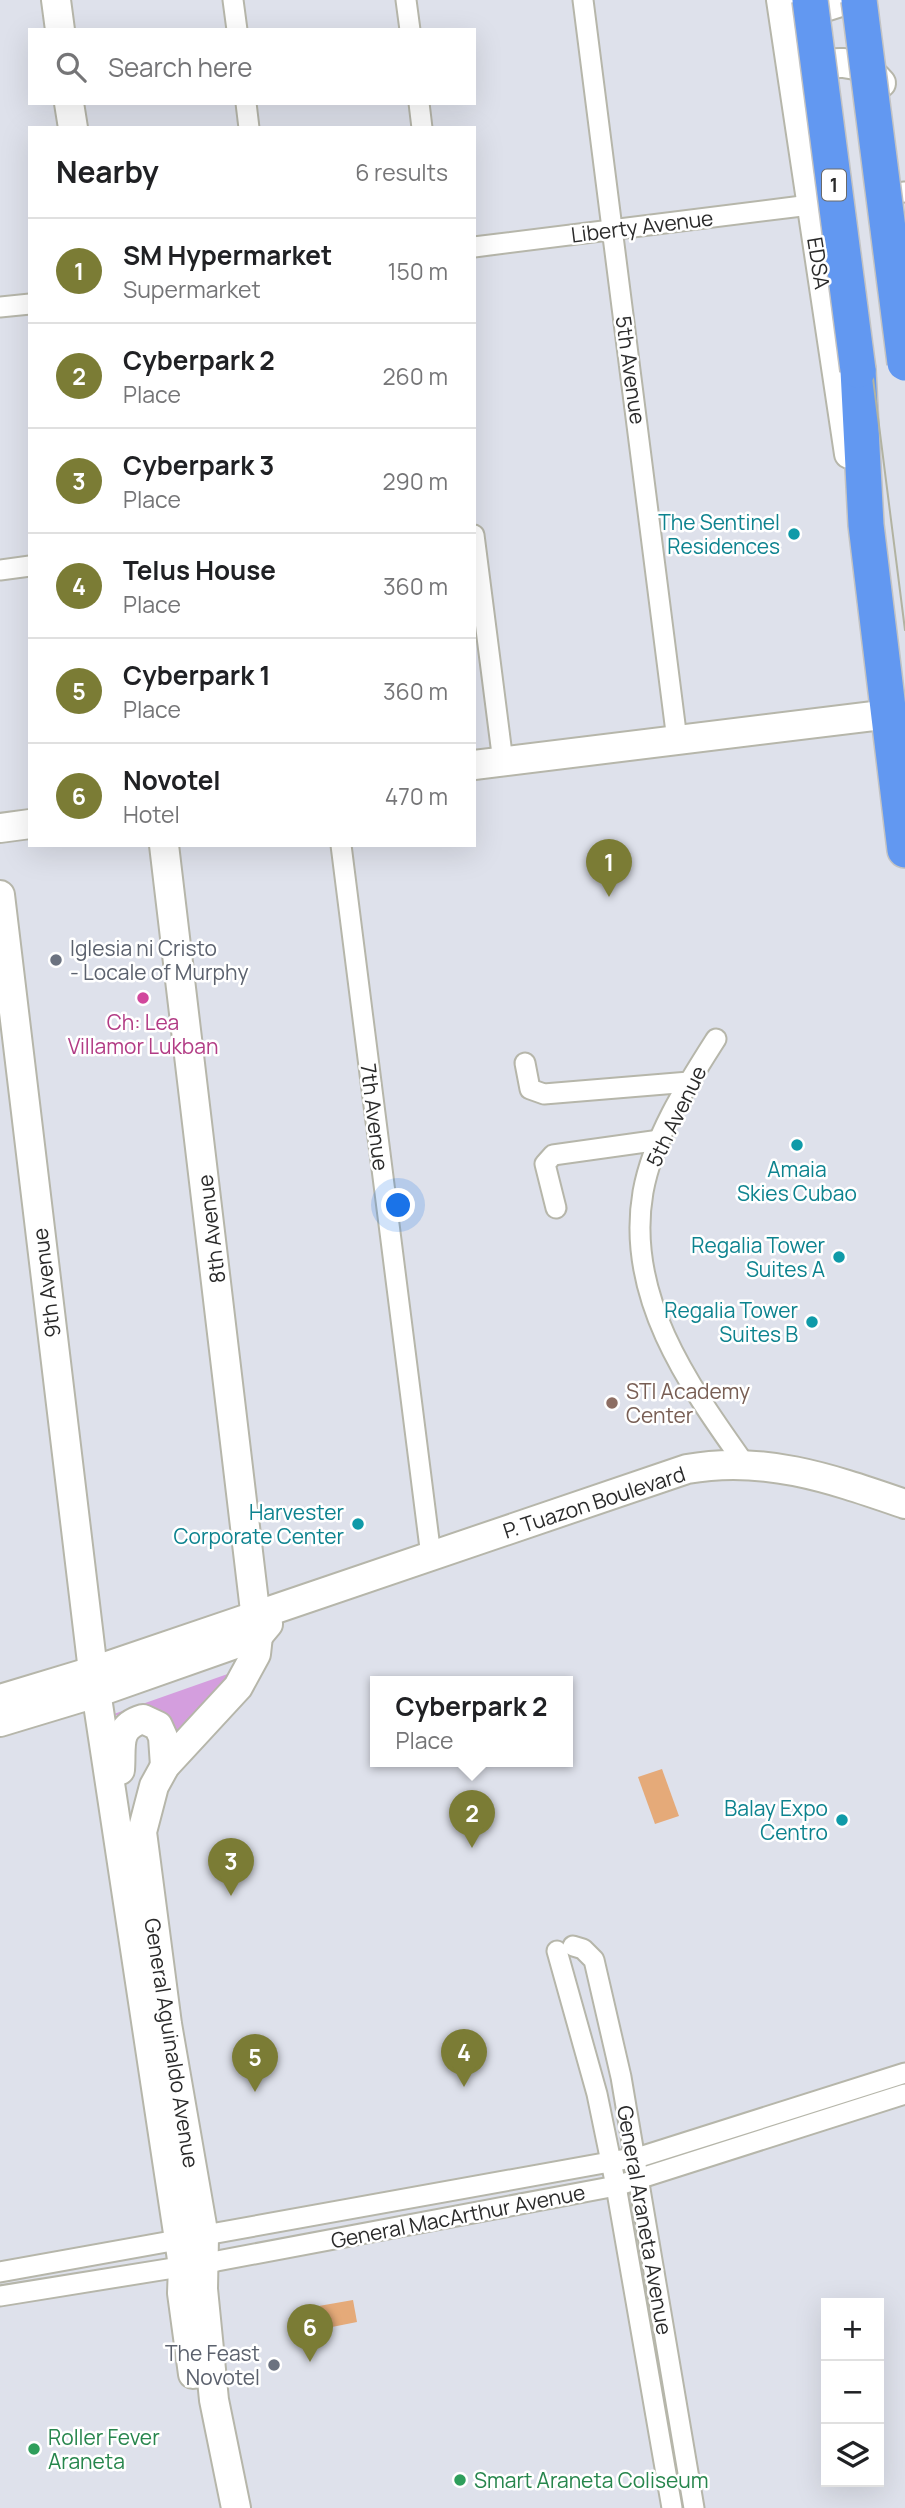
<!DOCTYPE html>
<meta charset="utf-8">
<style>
body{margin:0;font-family:Manrope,sans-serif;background:#f6f6f6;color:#202124}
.controls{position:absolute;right:21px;bottom:21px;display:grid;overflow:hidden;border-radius:0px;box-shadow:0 7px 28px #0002}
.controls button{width:63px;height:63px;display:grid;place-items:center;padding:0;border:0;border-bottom:2px solid #e0e0e0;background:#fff;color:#202124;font:35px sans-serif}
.you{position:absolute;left:399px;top:1206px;width:24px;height:24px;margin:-18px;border:5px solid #fff;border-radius:50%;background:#1a73e8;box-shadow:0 0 0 10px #1a73e833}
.badge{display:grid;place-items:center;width:46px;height:46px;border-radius:50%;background:#7b7c35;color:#fff;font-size:23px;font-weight:700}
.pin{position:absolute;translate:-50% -58px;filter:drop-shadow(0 2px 4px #0008)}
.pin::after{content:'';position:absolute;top:37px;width:24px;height:21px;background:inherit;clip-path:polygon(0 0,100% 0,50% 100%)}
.popup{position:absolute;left:370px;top:1676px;width:203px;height:91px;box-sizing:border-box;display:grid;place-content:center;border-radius:0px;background:#fff;filter:drop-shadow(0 2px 5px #0005);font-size:23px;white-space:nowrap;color:#757577}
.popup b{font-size:26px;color:#202124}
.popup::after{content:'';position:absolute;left:50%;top:100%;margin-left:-14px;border:14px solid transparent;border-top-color:#fff}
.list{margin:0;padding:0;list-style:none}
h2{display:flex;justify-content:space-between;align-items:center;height:91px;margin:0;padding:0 28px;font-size:30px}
h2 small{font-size:23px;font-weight:400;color:#757577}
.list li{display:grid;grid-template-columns:46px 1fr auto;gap:21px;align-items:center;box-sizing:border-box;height:105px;padding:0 28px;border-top:2px solid #e0e0e0}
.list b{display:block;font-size:26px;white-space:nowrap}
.list p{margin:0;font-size:23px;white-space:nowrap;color:#757577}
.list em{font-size:23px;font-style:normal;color:#757577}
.icon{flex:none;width:38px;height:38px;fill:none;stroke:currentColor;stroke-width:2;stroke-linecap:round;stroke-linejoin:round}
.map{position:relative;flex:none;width:905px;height:2508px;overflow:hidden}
.search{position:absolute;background:#fff;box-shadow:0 7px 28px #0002;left:28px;top:28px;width:448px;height:77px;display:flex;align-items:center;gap:18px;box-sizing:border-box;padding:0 24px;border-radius:0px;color:#757577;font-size:26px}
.panel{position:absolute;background:#fff;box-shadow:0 7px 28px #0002;left:28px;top:126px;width:448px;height:721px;border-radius:0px}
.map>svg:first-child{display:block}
.green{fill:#d49ede}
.water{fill:#e5aa79}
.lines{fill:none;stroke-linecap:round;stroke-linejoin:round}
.street-casing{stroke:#b6b6aa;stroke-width:23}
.secondary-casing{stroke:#b6b6aa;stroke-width:32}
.highway-casing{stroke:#c3c3c3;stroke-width:38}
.street{stroke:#fff;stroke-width:19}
.secondary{stroke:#fff;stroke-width:28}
.highway{stroke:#6298f1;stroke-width:35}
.tram{stroke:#b2b3a1;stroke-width:2}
.highway-bridge-casing{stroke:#c3c3c3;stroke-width:38;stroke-linecap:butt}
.highway-bridge{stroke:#6298f1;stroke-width:35}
.culture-dot{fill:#0f9aa8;stroke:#fff;stroke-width:2.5}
.worship-dot{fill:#6b7280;stroke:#fff;stroke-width:2.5}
.hotel-dot{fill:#d1479c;stroke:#fff;stroke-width:2.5}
.education-dot{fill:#8d6e63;stroke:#fff;stroke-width:2.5}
.leisure-dot{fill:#2e9e5b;stroke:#fff;stroke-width:2.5}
.labels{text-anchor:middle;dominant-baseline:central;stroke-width:5;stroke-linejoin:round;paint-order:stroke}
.shield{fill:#fff;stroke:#6a6a6a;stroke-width:2}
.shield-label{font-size:19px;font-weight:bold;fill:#2a2a2a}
.street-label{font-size:21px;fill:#2a2a2a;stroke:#fff}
.culture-label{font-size:21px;fill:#0d838f;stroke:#fff;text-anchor:end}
.worship-label{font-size:21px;fill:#5b616d;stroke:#fff;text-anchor:start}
.hotel-label{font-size:21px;fill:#b23c85;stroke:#fff}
.education-label{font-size:21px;fill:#785e54;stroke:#fff;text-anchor:start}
.leisure-label{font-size:21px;fill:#27864d;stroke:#fff;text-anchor:start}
</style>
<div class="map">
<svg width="905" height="2508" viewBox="0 0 905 2508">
<rect width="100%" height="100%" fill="#dee1eb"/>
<path class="green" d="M239,1670L171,1753L155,1717L111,1715Z"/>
<g class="water">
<path d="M662,1769L679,1816L655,1824L638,1777Z"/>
<path d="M353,2300L357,2322L317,2330L313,2307Z"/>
</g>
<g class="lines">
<g class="street-casing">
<g id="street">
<path d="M233,0L237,30"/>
<path d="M406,0L410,30"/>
<path d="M583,0L677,740"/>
<path d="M246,103L249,128"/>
<path d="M419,103L422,128"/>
<path d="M898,193L905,192"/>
<path d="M474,247L810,205"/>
<path d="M0,307L30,304"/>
<path d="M474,535L503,762"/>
<path d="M0,570L30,566"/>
<path d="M341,845L431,1556"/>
<path d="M716,1039C686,1086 653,1137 643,1192C625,1296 688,1384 744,1463"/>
<path d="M525,1063L530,1089L544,1094L689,1082"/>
<path d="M556,1208L545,1164L553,1155L660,1140"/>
<path d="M573,1946L583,1949L594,1960L621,2077L694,2508"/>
<path d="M557,1951L597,2094L616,2186L672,2508"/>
<path d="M0,2272L643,2156L905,2073"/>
<path d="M0,2296L217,2261L616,2186L905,2094"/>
</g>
</g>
<g class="secondary-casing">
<g id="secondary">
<path d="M56,0L60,30"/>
<path d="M781,0L849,454"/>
<path d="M797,0L825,7L847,0"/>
<path d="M803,79C827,56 860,58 881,83"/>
<path d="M69,103L73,128"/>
<path d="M474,765L890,714"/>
<path d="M0,828L30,824"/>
<path d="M164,845L258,1636L256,1654L238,1687L165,1766L154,1786L142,1832L167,2024L204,2237L203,2289L214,2400L236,2508"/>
<path d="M0,895L93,1671L183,2266L182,2293L193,2374"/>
<path d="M0,1699L93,1671L687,1469C765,1455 832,1479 905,1504"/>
<path d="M0,1722L96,1693L258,1636L268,1624"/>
<path d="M120,1770C122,1746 115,1727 143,1719L158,1726L163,1737L165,1766"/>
</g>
</g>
<g class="highway-casing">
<path id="highway" d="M858,370L866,525L905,850"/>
</g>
<use href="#street" class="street"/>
<use href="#secondary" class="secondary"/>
<use href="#highway" class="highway"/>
<path class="tram" d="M825,0L905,630"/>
<g class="highway-bridge-casing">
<g id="highway-bridge">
<path d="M810,0L858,370"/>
<path d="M859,0L905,363"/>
</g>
</g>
<use href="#highway-bridge" class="highway-bridge"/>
</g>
<g class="culture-dot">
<circle cx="794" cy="534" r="7"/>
<circle cx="797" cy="1145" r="7"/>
<circle cx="839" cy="1257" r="7"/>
<circle cx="812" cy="1322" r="7"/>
<circle cx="358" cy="1524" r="7"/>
<circle cx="842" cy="1820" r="7"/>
</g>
<g class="worship-dot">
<circle cx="56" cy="960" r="7"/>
<circle cx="274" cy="2365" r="7"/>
</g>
<circle class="hotel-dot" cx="143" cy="998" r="7"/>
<circle class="education-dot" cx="612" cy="1403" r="7"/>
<g class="leisure-dot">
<circle cx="34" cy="2449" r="7"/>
<circle cx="460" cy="2480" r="7"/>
</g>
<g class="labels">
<rect class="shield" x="822" y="169.5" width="24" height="31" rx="5"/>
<g class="shield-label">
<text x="834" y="185">1</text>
</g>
<g class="street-label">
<text transform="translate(642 226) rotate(-7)">Liberty Avenue</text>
<text transform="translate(819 263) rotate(81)">EDSA</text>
<text transform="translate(631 370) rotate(82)">5th Avenue</text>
<text transform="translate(676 1116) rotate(-64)">5th Avenue</text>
<text transform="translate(375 1117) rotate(83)">7th Avenue</text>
<text transform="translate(211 1229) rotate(-97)">8th Avenue</text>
<text transform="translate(46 1283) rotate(-97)">9th Avenue</text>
<text transform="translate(594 1502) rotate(-18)">P. Tuazon Boulevard</text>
<text transform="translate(172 2043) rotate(81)">General Aguinaldo Avenue</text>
<text transform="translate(458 2216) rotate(-11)">General MacArthur Avenue</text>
<text transform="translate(645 2220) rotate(80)">General Araneta Avenue</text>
</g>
<g class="culture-label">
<text x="780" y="522">The Sentinel<tspan x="780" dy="24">Residences</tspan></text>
<text x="797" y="1169" text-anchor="middle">Amaia<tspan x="797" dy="24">Skies Cubao</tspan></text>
<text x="825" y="1245">Regalia Tower<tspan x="825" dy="24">Suites A</tspan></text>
<text x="798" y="1310">Regalia Tower<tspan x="798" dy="24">Suites B</tspan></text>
<text x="344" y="1512">Harvester<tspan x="344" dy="24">Corporate Center</tspan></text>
<text x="828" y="1808">Balay Expo<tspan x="828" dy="24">Centro</tspan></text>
</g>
<g class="worship-label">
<text x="70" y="948">Iglesia ni Cristo<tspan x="70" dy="24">- Locale of Murphy</tspan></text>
<text x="260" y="2353" text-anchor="end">The Feast<tspan x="260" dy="24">Novotel</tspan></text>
</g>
<g class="hotel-label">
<text x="143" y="1022">Ch: Lea<tspan x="143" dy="24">Villamor Lukban</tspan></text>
</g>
<g class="education-label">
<text x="626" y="1391">STI Academy<tspan x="626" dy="24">Center</tspan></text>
</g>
<g class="leisure-label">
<text x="48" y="2437">Roller Fever<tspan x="48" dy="24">Araneta</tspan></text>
<text x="474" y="2480">Smart Araneta Coliseum</text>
</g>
</g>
</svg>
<div class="controls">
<button>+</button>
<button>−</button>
<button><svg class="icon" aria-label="layers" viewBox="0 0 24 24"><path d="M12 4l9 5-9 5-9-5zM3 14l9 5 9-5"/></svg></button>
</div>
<div class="you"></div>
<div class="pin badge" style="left:609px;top:897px">1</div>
<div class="pin badge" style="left:472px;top:1848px">2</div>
<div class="popup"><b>Cyberpark 2</b>Place</div>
<div class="pin badge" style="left:231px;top:1896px">3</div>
<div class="pin badge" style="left:464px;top:2087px">4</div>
<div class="pin badge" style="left:255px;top:2092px">5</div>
<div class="pin badge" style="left:310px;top:2362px">6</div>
<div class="search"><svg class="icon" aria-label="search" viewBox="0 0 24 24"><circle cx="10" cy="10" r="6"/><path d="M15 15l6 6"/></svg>Search here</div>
<section class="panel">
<h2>Nearby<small>6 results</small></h2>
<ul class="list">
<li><span class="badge">1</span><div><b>SM Hypermarket</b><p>Supermarket</p></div><em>150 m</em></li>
<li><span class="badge">2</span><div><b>Cyberpark 2</b><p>Place</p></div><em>260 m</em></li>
<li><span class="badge">3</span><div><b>Cyberpark 3</b><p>Place</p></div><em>290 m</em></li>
<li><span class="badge">4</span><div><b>Telus House</b><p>Place</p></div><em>360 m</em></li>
<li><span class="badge">5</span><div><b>Cyberpark 1</b><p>Place</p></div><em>360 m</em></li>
<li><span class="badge">6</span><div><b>Novotel</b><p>Hotel</p></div><em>470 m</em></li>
</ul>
</section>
</div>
